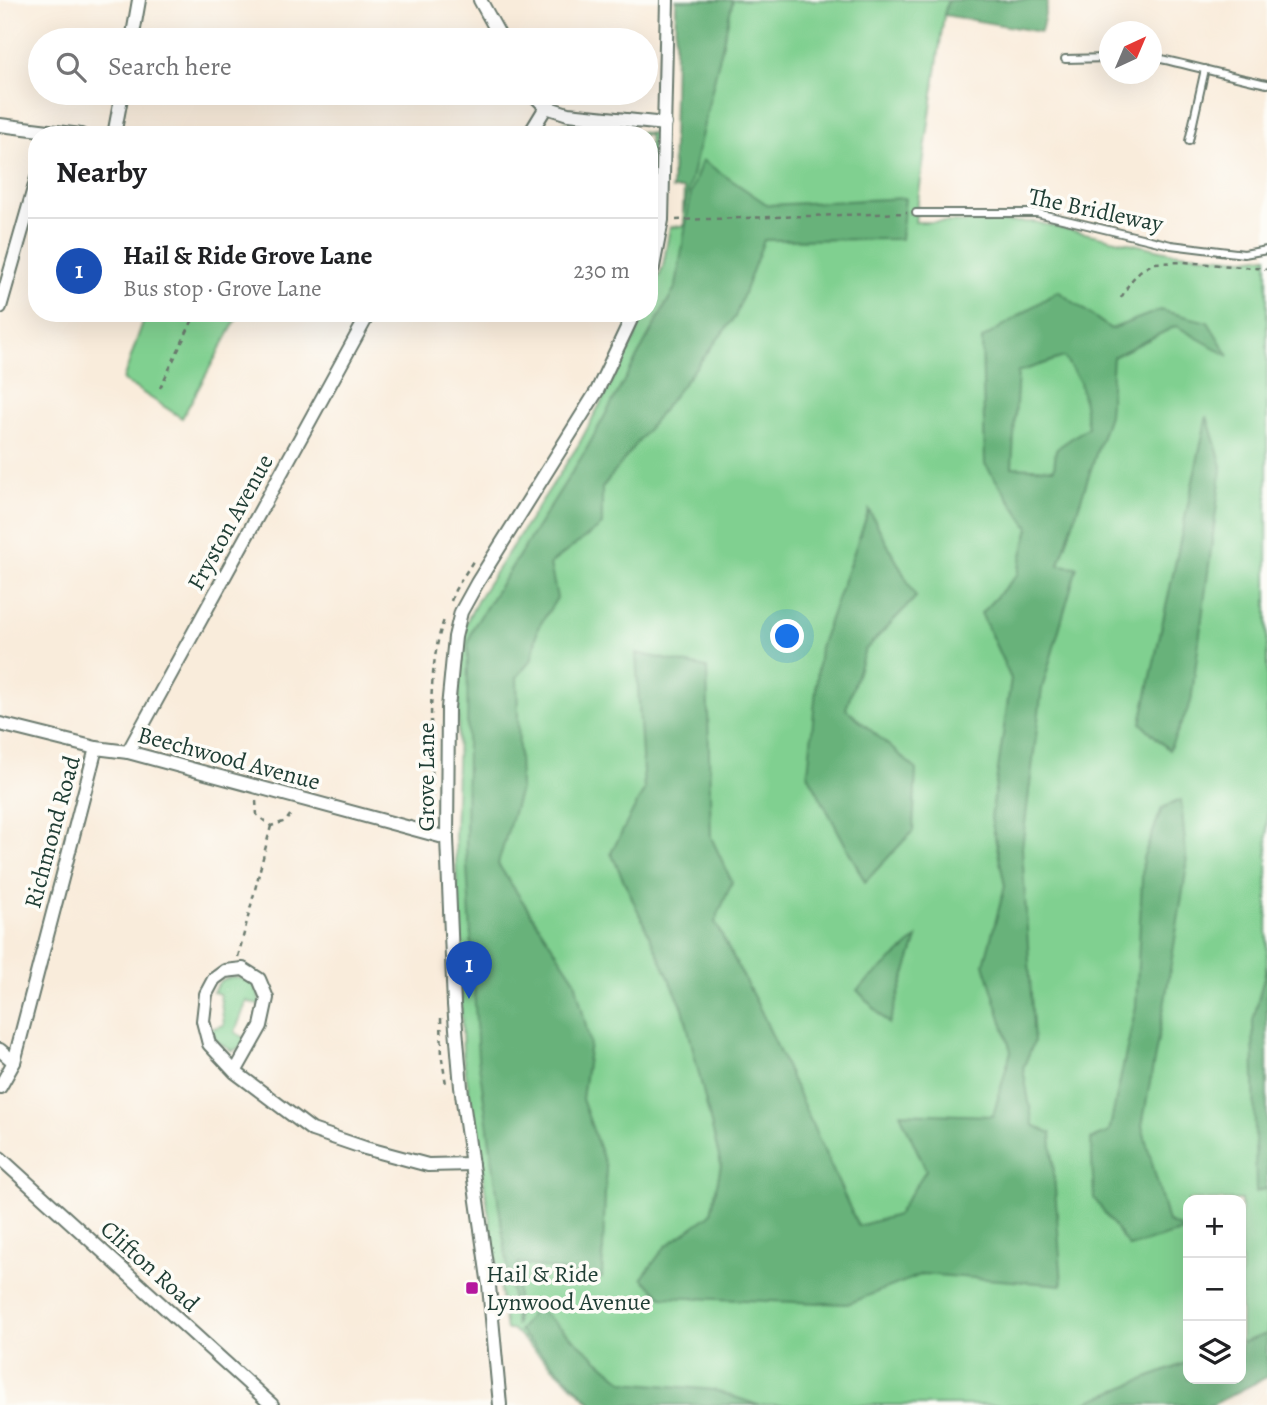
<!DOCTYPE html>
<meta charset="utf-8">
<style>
body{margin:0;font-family:Alegreya,serif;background:#f6f6f6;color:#202124}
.controls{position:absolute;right:21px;bottom:21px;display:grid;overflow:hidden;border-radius:14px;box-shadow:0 7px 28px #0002}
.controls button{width:63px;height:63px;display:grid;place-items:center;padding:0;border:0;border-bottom:2px solid #e0e0e0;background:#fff;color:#202124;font:35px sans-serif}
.compass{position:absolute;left:1099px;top:21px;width:63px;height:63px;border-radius:50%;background:#fff;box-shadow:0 7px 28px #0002;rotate:44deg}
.you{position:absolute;left:788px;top:637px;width:24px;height:24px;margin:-18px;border:5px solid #fff;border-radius:50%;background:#1a73e8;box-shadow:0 0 0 10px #1a73e833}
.badge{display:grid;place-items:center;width:46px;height:46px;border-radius:50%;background:#d93025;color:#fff;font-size:23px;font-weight:700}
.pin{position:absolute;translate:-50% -58px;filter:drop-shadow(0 2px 4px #0008)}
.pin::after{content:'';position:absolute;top:37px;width:24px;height:21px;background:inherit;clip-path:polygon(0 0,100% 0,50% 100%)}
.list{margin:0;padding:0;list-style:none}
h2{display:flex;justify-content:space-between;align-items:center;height:91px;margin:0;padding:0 28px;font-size:30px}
h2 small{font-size:23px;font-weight:400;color:#757577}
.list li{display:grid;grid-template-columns:46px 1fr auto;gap:21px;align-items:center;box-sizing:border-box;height:105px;padding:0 28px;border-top:2px solid #e0e0e0}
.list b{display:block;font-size:26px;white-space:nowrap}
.list p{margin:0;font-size:23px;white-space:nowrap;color:#757577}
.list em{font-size:23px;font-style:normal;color:#757577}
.icon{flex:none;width:38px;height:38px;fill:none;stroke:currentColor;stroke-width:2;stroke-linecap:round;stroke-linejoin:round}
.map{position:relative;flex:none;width:1267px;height:1405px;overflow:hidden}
.search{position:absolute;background:#fff;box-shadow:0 7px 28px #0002;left:28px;top:28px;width:630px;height:77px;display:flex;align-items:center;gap:18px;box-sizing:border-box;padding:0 24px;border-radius:38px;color:#757577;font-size:26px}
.panel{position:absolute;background:#fff;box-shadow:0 7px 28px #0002;left:28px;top:126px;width:630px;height:196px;border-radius:28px}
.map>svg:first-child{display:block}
.green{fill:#80d090;stroke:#508662;stroke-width:2;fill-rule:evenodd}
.forest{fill:#68b27a;stroke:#447857;stroke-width:2;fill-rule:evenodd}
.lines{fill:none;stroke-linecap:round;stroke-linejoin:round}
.lane-casing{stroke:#6b7a6e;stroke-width:10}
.street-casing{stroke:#6b7a6e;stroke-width:16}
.path{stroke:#6b7a6e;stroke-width:2.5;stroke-dasharray:5 5;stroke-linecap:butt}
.lane{stroke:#fff;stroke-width:6}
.street{stroke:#fff;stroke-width:12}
.poi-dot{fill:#b5179e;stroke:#fdfcf7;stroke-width:2.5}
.labels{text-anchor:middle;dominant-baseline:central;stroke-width:7;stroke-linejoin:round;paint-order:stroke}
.street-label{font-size:24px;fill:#1f3d34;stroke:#fdfcf7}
.poi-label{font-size:24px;fill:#1f3d34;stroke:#fdfcf7;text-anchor:start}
</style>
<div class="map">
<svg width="1267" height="1405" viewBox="0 0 1267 1405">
<rect width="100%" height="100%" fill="#fdfcf7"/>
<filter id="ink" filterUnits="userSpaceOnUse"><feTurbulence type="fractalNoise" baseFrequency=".0143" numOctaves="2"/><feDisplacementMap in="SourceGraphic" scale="14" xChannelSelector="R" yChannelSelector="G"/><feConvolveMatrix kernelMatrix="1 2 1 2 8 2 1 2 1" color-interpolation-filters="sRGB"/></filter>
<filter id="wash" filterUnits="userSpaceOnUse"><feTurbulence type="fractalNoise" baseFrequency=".00686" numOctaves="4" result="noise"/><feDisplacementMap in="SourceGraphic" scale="28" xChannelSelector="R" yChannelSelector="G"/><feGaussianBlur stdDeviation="1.57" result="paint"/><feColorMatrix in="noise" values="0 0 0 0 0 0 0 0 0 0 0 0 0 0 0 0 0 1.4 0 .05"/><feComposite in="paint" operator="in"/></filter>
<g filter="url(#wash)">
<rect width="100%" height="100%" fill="#f9ecdb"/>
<g class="green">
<path d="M686,0H948L944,15L915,222H1035L1170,252L1244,259L1267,256V1373L1203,1405H593L513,1330H506L481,1162L463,1057L455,837L460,655L463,629L471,613L480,596L579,444L633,342L644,313H649V301L663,267L670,227L684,226ZM1188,1200H1241V1379H1188Z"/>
<path d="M566,122L654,134L650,207L649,135H544L552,127Z"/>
<path d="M146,313H240L182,418L123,380Z"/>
<path d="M231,977C253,978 259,985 260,1006L247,1001L235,1032L247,1040L244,1045L233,1051C222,1046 214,1041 211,1029L224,1025L220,994L213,992L220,981Z"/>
</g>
<g class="forest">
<path d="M676,0H733L683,214L684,189H672Z"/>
<path d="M948,0H1048L1041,32L944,15Z"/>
<path d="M702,160L768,205L905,198L901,239L764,240L735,317L602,488V525L550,564L557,598L538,628L532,659L517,677L520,789L498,864L575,980L590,1043L582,1099L606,1167L602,1278L518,1263L516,1326L478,1058L466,848L468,645L473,628L586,450L676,286L691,193Z"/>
<path d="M1058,291L1111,329L1160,310L1208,322L1229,356L1176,326L1113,357L1109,415L1059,565L1077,567L1042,689L1022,848L1034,1042L1023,1068L1033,1125L1051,1133L1062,1285L923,1274L847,1304L662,1297L642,1278L665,1247L711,1214L721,1165L683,1008L611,853L644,790L636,653L707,668L711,837L732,882L715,922L761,1011L858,1226L897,1215L926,1170L900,1113L993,1116L1011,1051L984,964L1005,886L991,818L1011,679L981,613L1017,575L1029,528L985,464L982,339ZM1064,357L1080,382L1088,427L1056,449L1054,469L1012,467L1018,372Z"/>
<path d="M1207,416L1222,466L1191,702L1169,750L1141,723Z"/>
<path d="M869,510L916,597L865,650L846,709L916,769L913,831L865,882L808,774L820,647Z"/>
<path d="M1181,800L1187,866L1165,1001L1142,1126L1168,1222L1187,1230L1129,1247L1094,1198L1091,1139L1109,1132L1136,1006L1143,858L1162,808Z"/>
<path d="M917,938L889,1024L857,990Z"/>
<path d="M1267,965V1188L1256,1192L1253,1021Z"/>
<path d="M536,1307L624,1382L714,1390L758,1405H594L519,1331Z"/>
<path d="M1267,1334V1377L1212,1405H1079L1188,1362V1379H1241V1343Z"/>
</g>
</g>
<g filter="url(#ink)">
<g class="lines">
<g class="lane-casing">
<g id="lane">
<path d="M1152,57C1190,65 1228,76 1267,84"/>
<path d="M1065,59L1110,58"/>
<path d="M1189,141L1205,69"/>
<path d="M916,213H1037L1171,245L1244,254L1267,250"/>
</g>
</g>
<g class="street-casing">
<g id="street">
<path d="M480,0L502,40"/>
<path d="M132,40L139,0"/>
<path d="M532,93L546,107L568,114L665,124"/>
<path d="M0,125L81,135"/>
<path d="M114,135L122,93"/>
<path d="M529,135L546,107"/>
<path d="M649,276L653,267L662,220L667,0"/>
<path d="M0,307L37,178"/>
<path d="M0,724L96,748L128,752L447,838"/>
<path d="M128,752L369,313"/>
<path d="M0,1050L14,1062"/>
<path d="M235,1072L261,1026L267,998L259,979L243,969L225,971L214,979L206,994L203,1021L209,1044L235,1072L312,1130L365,1148L428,1165L472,1164"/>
<path d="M0,1087L14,1062L96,748"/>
<path d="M0,1158L272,1405"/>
<path d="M500,1405L489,1286L461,1087L454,1005L447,838L448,708L455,637L461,612L477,583L597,391L634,313"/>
</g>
</g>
<g class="path">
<path d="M570,127L575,135"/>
<path d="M676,220L907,213"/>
<path d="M1121,298L1130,282L1140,271L1154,263L1184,262L1267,269"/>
<path d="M344,313L351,317"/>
<path d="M160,388L196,313"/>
<path d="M451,601L455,590L475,558"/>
<path d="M256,801L257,815L271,826L286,821L293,811"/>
<path d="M433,805C432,748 425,670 445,617"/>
<path d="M238,957L271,826"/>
<path d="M441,1018L442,1059L446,1084"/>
</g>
<use href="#lane" class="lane"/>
<use href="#street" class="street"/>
</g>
</g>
<rect class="poi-dot" x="465" y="1281" width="14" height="14" rx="3.5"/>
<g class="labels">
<g class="street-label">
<text transform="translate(1096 210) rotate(12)">The Bridleway</text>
<text transform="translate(230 522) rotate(-61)">Fryston Avenue</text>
<text transform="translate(229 758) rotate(15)">Beechwood Avenue</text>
<text transform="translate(426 777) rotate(-90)">Grove Lane</text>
<text transform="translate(52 832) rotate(-75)">Richmond Road</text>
<text transform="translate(150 1266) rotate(42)">Clifton Road</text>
</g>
<g class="poi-label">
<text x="486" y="1274">Hail &amp; Ride<tspan x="486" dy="28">Lynwood Avenue</tspan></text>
</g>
</g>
</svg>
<div class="controls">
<button>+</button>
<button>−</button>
<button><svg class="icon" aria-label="layers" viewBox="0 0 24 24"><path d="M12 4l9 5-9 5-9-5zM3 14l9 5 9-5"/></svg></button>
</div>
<svg class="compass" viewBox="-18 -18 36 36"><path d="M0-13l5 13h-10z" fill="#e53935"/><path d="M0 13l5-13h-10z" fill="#757577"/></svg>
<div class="you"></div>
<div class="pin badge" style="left:469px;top:999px;background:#1a4fb4">1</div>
<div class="search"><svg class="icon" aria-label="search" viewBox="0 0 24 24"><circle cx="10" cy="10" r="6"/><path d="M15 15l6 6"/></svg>Search here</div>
<section class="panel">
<h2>Nearby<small></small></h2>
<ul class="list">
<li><span class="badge" style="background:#1a4fb4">1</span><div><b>Hail &amp; Ride Grove Lane</b><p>Bus stop · Grove Lane</p></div><em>230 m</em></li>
</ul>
</section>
</div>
